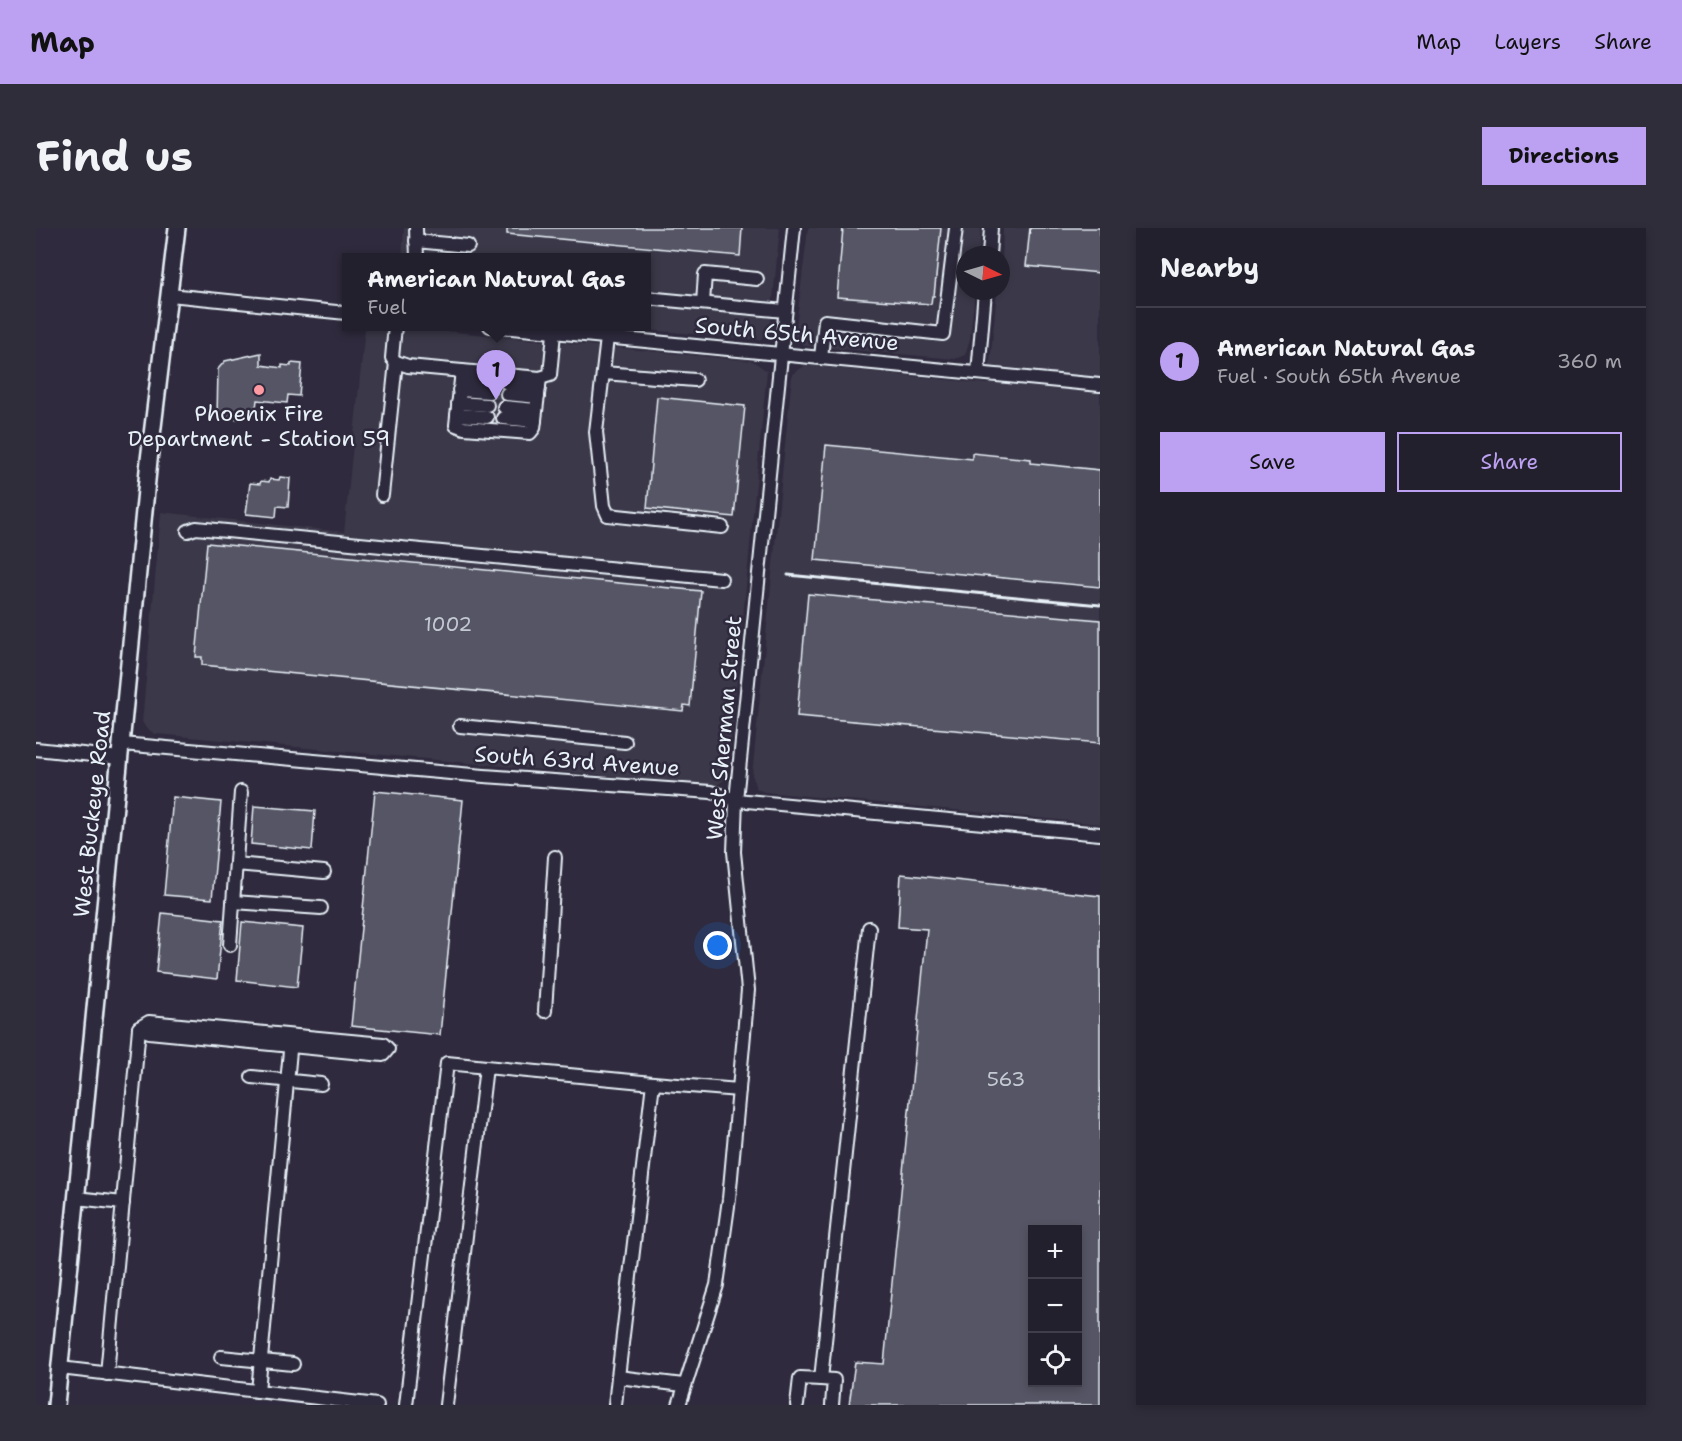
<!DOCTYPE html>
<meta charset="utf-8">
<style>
body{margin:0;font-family:"Shantell Sans",sans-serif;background:#2f2d3a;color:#f1f3f6}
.controls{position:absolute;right:18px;bottom:18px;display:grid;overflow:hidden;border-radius:0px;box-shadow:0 3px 9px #0003}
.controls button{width:54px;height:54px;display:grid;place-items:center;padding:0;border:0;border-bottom:2px solid #403e4a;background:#23202e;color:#f1f3f6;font:30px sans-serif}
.compass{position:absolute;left:920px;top:18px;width:54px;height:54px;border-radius:50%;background:#23202e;box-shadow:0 3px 9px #0003;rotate:95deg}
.you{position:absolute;left:682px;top:718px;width:21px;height:21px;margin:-15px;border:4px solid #fff;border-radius:50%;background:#1a73e8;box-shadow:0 0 0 9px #1a73e833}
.badge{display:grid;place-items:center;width:39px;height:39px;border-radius:50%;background:#bca0f2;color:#111;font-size:20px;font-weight:700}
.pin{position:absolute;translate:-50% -50px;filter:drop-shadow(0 2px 3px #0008)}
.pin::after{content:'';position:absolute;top:32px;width:21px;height:18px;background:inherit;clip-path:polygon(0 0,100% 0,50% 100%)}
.popup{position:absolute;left:306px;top:25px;width:309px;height:78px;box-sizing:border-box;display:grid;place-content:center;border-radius:0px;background:#23202e;filter:drop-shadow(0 2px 4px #0005);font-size:20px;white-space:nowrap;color:#a3a3aa}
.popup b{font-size:22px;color:#f1f3f6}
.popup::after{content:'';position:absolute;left:50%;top:100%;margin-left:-12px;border:12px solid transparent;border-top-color:#23202e}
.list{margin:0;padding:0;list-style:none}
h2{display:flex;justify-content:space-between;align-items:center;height:78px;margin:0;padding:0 24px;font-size:26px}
h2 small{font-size:20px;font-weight:400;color:#a3a3aa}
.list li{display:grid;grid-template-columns:39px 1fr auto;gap:18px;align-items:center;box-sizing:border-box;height:108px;padding:0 24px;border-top:2px solid #403e4a}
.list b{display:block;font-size:22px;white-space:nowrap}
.list p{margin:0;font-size:20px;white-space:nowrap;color:#a3a3aa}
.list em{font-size:20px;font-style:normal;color:#a3a3aa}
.actions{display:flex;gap:12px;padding:18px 24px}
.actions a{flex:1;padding:14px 0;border:2px solid #bca0f2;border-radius:0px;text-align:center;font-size:21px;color:#bca0f2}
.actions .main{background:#bca0f2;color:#111}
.icon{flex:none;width:33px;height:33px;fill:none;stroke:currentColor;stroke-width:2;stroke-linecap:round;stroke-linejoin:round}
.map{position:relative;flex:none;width:1064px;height:1177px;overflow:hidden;border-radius:0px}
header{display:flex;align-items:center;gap:36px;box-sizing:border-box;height:84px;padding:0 30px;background:#bca0f2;color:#111}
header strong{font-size:28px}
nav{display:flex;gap:33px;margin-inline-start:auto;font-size:21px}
.intro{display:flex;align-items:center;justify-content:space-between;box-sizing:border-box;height:144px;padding:0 36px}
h1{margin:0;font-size:42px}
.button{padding:15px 27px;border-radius:0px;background:#bca0f2;color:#111;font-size:21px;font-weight:700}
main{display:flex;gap:36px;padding:0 36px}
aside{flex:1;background:#23202e;border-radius:0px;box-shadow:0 3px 9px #0003}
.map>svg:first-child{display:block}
.built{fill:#3b3749}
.building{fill:#575565;stroke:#e8f1f8;stroke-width:1.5;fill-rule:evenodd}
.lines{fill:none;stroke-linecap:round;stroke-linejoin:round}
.minor-tunnel{stroke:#4b4859;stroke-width:12;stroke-dasharray:12 6;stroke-linecap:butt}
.minor-casing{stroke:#e8f1f8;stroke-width:16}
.major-casing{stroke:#e8f1f8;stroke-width:20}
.minor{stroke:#2f2a3d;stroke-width:12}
.major{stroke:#2f2a3d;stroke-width:15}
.rail{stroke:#e8f1f8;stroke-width:3}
.poi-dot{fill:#ff9aa2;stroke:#2f2a3d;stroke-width:2}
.labels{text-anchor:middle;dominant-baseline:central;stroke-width:5;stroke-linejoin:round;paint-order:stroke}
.number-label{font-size:20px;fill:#c4cad3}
.street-label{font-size:22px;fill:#e8f1f8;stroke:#2f2a3d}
.poi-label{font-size:22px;fill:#e8f1f8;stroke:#2f2a3d}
</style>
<header>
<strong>Map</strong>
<nav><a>Map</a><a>Layers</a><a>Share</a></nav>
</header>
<div class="intro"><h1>Find us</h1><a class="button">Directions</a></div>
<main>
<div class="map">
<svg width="1064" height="1177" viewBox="0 0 1064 1177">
<rect width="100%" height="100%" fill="#2f2a3d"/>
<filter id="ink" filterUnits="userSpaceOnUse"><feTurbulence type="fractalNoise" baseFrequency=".0167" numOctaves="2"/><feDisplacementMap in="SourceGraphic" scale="12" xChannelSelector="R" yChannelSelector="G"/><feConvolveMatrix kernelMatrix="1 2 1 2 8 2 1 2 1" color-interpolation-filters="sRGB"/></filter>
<g filter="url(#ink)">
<g class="built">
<path d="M368,0H744L734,101L724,112L579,99L610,98V30H366Z"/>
<path d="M772,0H945L943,27H929V63H939L934,111L929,127L919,131L770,118L761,113L759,107Z"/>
<path d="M967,0H1064V596L728,564L721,561L716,547L756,146L770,137L952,156L961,63H965Z"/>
<path d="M329,99H368L717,133L731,143L692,544L688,552L680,558L131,507L119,506L110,500L106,494L125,284L308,304Z"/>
</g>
<g class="building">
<path d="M471,0H706L704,28L471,6Z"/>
<path d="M807,0H905L898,68H896L895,76L801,69Z"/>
<path d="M994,0H1064V45L990,38Z"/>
<path d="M225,125V137L246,140V137L255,138V135L266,136L263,168L252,167L251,175L221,172L219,188L205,187L204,191L181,189L182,141L189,133Z"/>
<path d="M621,169L709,178L698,289L611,280Z"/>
<path d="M790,217L936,231V225L995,231V235L1064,242V359L779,332Z"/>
<path d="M244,249L254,250L252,279L241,278L240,289L210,286L214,255L224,256L225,253L233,254L234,251L243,252Z"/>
<path d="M171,315L665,363L654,478L648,477L647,483L166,437V429H160Z"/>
<path d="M772,366L1064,392V515L761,488Z"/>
<path d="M339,563L427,572L404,807L315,798Z"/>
<path d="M137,569L185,574L176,671L128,667Z"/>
<path d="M218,578L279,583L276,622L215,616Z"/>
<path d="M865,646L1064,668V1177H813L819,1134L848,1136L891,701L862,699ZM996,1002H1041V1155H996Z"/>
<path d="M126,685L187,692L181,751L120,744Z"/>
<path d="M206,694L267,700L261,759L201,752Z"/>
</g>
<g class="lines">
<path class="minor-tunnel" d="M453,164L471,166"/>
<g class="minor-casing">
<g id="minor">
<path d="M380,0L381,30"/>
<path d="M380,13L432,18"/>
<path d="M953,27L955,0"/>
<path d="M134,67L310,85"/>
<path d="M610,70L749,83"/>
<path d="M667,75L669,46L721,51"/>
<path d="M359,98L356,130L360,134L372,138L504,150L514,147L518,105"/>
<path d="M454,98L1064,157"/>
<path d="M571,110L560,204L568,278L572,287L686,299"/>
<path d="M785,129L789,93L907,106L920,0"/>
<path d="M426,143L420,197L428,200L494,205L498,200L504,150"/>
<path d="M567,145L659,152"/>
<path d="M942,145L949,63"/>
<path d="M425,152L455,154"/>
<path d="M471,155L503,160"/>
<path d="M423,162L453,164"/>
<path d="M471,166L502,169"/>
<path d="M422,175L451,177"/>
<path d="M468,179L500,182"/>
<path d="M421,187L451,189"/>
<path d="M467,190L499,193"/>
<path d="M346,267L360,134"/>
<path d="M152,303L160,300L685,351"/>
<path d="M424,498L589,514"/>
<path d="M86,516L448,548L675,564L700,572L1064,606"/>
<path d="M0,521L84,530"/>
<path d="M200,636L288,644"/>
<path d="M197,674L285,680"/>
<path d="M194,717L205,564"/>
<path d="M509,783L519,629"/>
<path d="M113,794L347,816L352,821L347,827L113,804L103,800Z"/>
<path d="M216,849L285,856"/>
<path d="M40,970L87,975"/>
<path d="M185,1129L257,1136"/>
<path d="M24,1140L341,1177"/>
<path d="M71,1146L103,800"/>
<path d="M647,1157L582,1149L617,855L703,862"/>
<path d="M222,1163L255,812"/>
<path d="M370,1177L411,835L450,839"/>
<path d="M410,1177L450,839L617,855"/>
<path d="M579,1177L582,1149"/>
<path d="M643,1177L681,1057L693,971L712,762L698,624L700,572L758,0"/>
<path d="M761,1177L764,1150L785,1151"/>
<path d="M796,1177L798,1152L785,1151L833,700"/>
</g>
</g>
<g class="major-casing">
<path id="major" d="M20,1177L113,232L141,0"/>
</g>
<use href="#minor" class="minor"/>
<use href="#major" class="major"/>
<path class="rail" d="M752,347L1064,377"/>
</g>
</g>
<circle class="poi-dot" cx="223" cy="162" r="6"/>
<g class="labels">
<g class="number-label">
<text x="412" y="396">1002</text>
<text x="970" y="851">563</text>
</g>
<g class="street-label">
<text transform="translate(761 106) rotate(5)">South 65th Avenue</text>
<text transform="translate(688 500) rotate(-85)">West Sherman Street</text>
<text transform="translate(541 533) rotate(4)">South 63rd Avenue</text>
<text transform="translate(56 586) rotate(-84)">West Buckeye Road</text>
</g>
<g class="poi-label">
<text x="223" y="185">Phoenix Fire<tspan x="223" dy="25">Department - Station 59</tspan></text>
</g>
</g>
</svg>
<div class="controls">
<button>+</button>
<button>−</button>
<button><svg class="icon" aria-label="locate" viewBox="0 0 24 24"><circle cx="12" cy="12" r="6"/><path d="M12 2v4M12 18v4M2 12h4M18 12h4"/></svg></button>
</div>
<svg class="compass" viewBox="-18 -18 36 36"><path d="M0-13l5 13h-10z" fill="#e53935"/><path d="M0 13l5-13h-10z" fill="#a3a3aa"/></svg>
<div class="you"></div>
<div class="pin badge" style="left:460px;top:172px">1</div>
<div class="popup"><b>American Natural Gas</b>Fuel</div>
</div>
<aside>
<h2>Nearby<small></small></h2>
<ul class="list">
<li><span class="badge">1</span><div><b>American Natural Gas</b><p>Fuel · South 65th Avenue</p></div><em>360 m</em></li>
</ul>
<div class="actions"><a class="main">Save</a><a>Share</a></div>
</aside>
</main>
